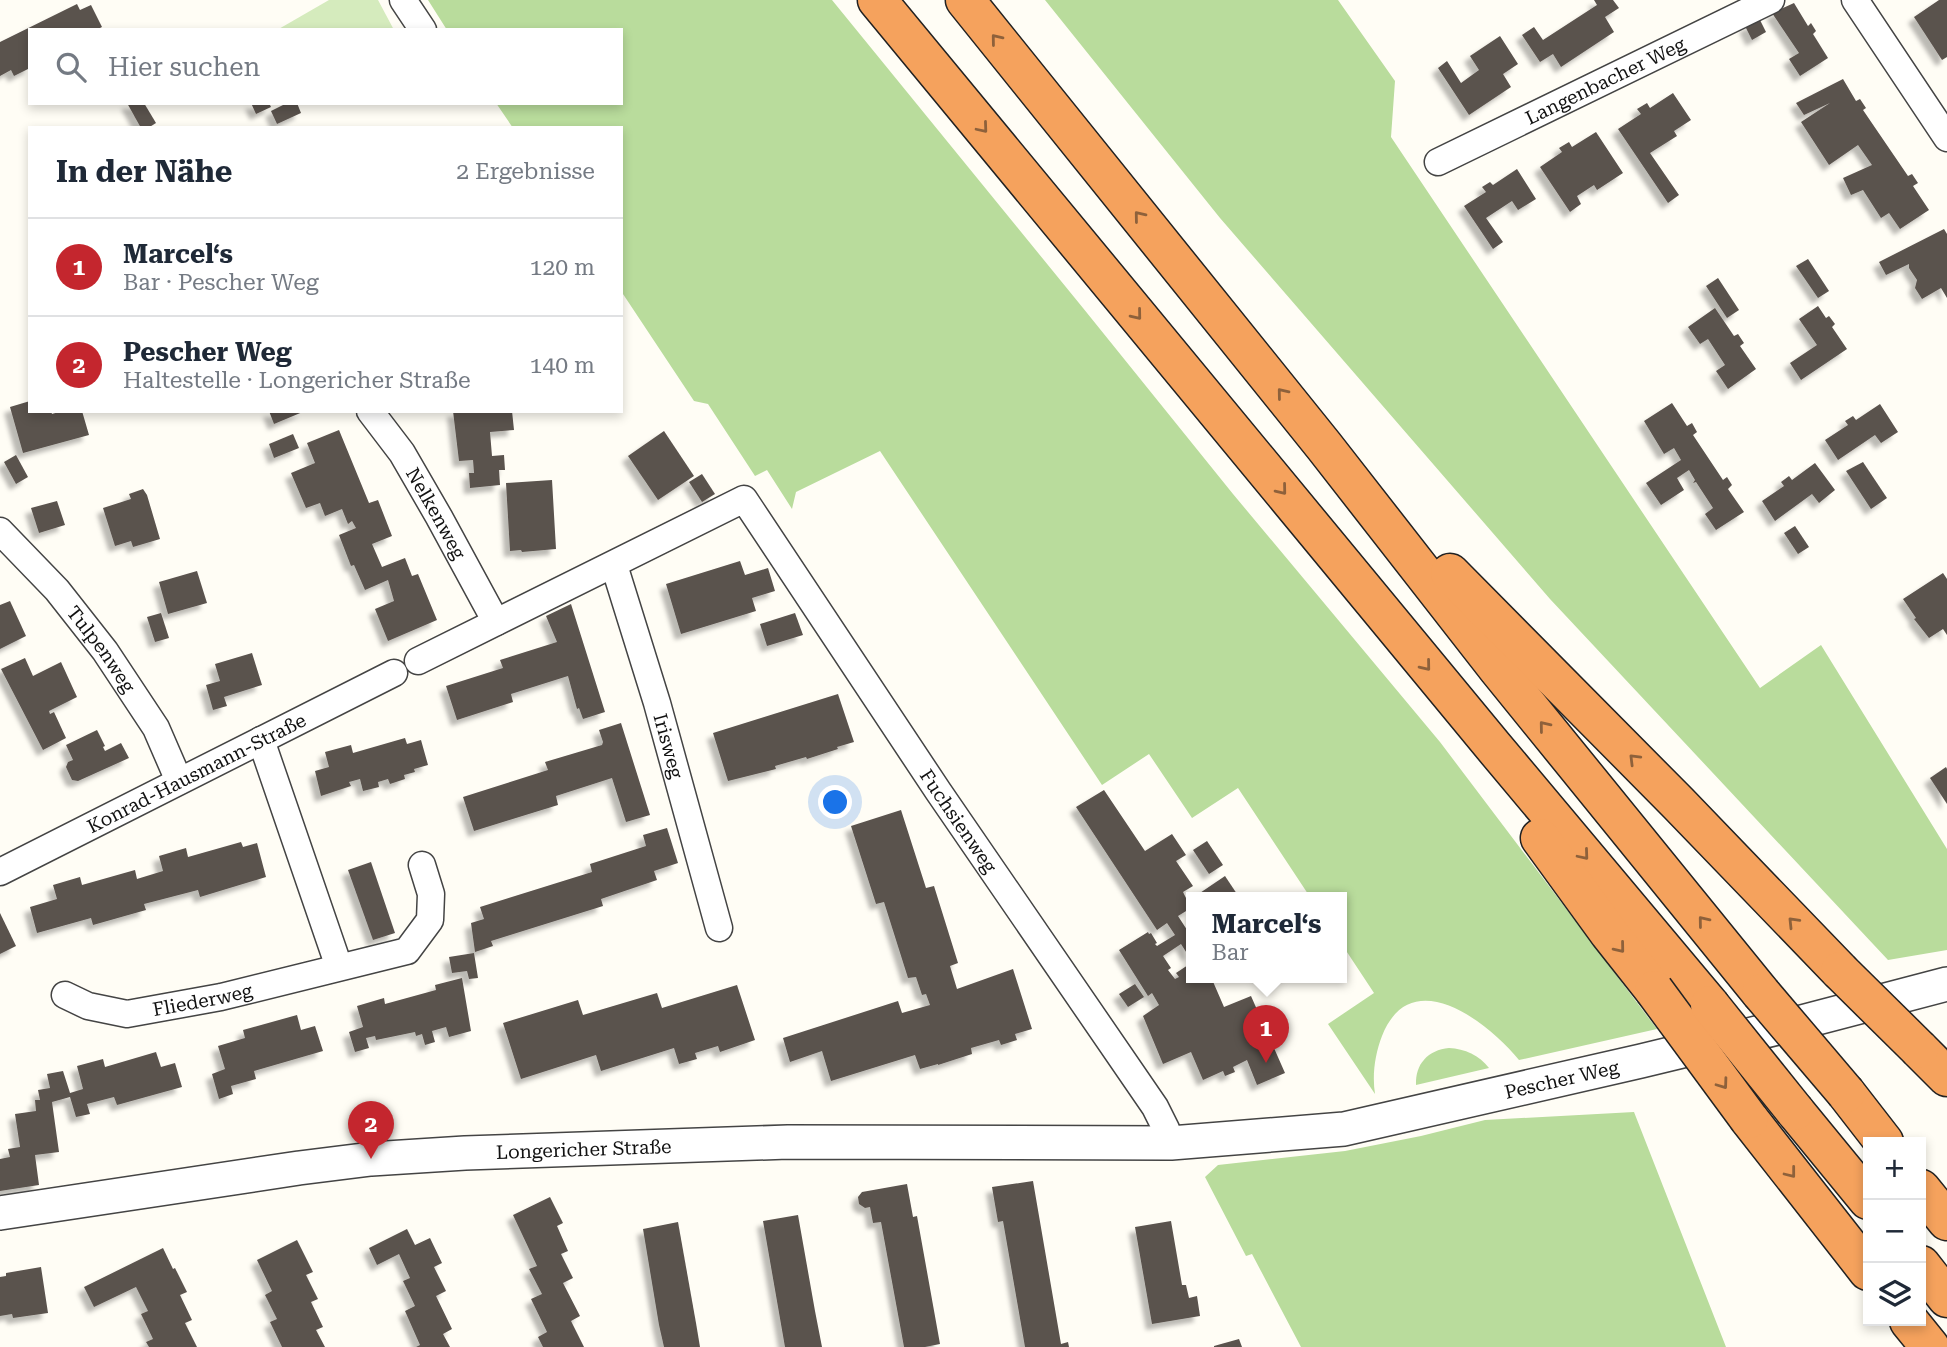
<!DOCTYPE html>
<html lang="de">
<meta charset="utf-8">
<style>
body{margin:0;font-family:"Roboto Serif",serif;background:#f6f6f7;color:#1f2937}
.controls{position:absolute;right:21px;bottom:21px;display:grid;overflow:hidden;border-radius:0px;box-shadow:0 4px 10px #0003}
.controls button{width:63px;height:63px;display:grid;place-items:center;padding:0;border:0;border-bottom:2px solid #e0e1e3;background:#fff;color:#1f2937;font:35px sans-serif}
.you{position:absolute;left:836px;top:803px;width:24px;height:24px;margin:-18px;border:5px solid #fff;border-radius:50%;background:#1a73e8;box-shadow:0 0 0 10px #1a73e833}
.badge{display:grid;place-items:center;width:46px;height:46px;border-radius:50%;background:#c4262e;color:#fff;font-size:23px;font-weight:700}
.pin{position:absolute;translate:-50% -58px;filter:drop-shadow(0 2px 4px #0008)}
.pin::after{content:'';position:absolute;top:37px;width:24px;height:21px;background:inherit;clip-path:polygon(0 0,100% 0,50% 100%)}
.popup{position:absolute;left:1186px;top:892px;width:161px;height:91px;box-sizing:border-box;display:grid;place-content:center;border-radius:0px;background:#fff;filter:drop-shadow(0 2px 5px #0005);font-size:23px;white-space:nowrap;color:#747a83}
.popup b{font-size:26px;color:#1f2937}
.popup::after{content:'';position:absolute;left:50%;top:100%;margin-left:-14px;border:14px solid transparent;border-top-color:#fff}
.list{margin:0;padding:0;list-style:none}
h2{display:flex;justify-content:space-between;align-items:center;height:91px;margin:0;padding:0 28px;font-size:30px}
h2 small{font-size:23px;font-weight:400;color:#747a83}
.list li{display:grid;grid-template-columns:46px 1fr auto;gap:21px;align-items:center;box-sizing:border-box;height:98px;padding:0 28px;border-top:2px solid #e0e1e3}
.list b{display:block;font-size:26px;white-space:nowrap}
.list p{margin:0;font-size:23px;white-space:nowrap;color:#747a83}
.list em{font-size:23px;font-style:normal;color:#747a83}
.icon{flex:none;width:38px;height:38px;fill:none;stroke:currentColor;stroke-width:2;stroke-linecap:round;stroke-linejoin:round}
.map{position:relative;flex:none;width:1947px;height:1347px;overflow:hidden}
.search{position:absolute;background:#fff;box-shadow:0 4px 10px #0003;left:28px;top:28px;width:595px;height:77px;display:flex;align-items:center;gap:18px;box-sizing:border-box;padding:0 24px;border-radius:0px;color:#747a83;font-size:26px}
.panel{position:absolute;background:#fff;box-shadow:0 4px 10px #0003;left:28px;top:126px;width:595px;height:287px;border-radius:0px}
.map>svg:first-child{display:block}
.green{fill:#d5ebbd}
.forest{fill:#b9dc9c}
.building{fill:#5a524d;filter:url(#shadow)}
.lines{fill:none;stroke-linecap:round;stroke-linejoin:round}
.minor-casing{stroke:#444;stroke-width:29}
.tertiary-casing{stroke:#444;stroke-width:36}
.motorway-casing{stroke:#222;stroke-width:41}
.minor{stroke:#fff;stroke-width:26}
.tertiary{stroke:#fff;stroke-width:33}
.motorway{stroke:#f5a25d;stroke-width:38}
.motorway-bridge-casing{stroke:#222;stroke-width:41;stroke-linecap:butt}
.motorway-bridge{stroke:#f5a25d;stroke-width:38}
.oneway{stroke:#8e613b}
.labels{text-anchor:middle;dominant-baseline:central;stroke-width:7;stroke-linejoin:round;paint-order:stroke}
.street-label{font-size:19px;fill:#111;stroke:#fff}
</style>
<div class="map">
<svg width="1947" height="1347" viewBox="0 0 1947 1347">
<defs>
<filter id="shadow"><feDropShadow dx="-6" dy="6" stdDeviation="2" flood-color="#0004"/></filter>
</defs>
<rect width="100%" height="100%" fill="#fffdf5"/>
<path class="green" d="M329,0H378L394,30H277Z"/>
<g class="forest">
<path d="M428,0H832L1083,308L1233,494L1440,742L1657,1029L1519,1060C1488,1022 1411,962 1382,1036C1375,1054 1372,1075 1375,1094L1328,1024L1374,993L1341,943V897H1310L1238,788L1192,818L1149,754L1102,785L880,451L796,492L792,509L767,470L755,476L708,404L694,401L621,291V128H513L496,103H621V30H447Z"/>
<path d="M1045,0H1338L1395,81L1391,137L1760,688L1821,645L1947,849V950L1888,960L1550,599L1220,218Z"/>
<path d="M1449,1048C1465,1049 1479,1055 1489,1068L1416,1085C1415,1064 1428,1050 1449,1048Z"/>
<path d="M1634,1112L1726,1347H1301L1252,1254L1246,1256L1205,1177L1218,1165L1345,1151L1421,1136L1485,1120Z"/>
</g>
<g class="building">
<path d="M1594,0H1613L1619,8L1605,17L1614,32L1561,67L1553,54L1540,62L1522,35L1534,27L1543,40L1597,5Z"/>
<path d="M1939,0H1947V57L1942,60L1914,17Z"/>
<path d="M1794,3L1808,26L1811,23L1816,31L1813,34L1828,58L1800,76L1789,59L1799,53L1772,13Z"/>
<path d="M77,4L80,10L91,5L102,27L96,30H30V68L14,76L11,70L0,76V42Z"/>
<path d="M1760,20L1766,32L1752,40L1745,26Z"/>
<path d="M1500,36L1518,64L1503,74L1511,87L1469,115L1438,68L1447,61L1461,83L1479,70L1470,56Z"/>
<path d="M1843,79L1856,101L1860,99L1866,108L1863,110L1908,176L1912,174L1918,183L1913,186L1929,210L1900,229L1889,213L1881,218L1863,190L1851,195L1843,178L1872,165L1858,145L1829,165L1801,122L1830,103L1804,115L1796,103Z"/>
<path d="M1673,93L1691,120L1674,131L1677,136L1650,153L1679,195L1668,203L1618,129L1641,114L1637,109L1647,103L1650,108Z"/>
<path d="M127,103H144L156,123L148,128H141Z"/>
<path d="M251,103H269L271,107L256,114Z"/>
<path d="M287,103H297L301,113L277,124L271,111Z"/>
<path d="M1596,132L1623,173L1597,190L1594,185L1577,196L1581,204L1570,212L1540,167L1562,152L1559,148L1569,142L1572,147Z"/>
<path d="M1517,169L1536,199L1518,210L1512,201L1486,218L1503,242L1493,249L1464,206L1486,192L1482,187L1490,182L1493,185Z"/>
<path d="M1944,229L1947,234V298L1941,288L1922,299L1915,288L1917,280L1909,268V264L1886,275L1879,262Z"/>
<path d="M1808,259L1829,291L1818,298L1796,266Z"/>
<path d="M1718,278L1739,310L1727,318L1706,286Z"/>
<path d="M1818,306L1826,318L1829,316L1835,324L1832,327L1847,349L1801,380L1790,363L1817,345L1799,319Z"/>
<path d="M1715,308L1734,336L1738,334L1744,343L1740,346L1756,369L1728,389L1716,371L1725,365L1708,339L1700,344L1688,327Z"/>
<path d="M30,401V411H51L52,414L62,411H82L89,435L23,453L10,407Z"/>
<path d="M1672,403L1687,426L1692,423L1697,432L1693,435L1723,480L1727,477L1732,485L1728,489L1744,512L1716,530L1705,514L1713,508L1696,482L1693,483L1695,480L1689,470L1677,478L1684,490L1661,505L1646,483L1681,460L1674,448L1664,454L1644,421Z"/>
<path d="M1880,404L1898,432L1881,443L1875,435L1838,460L1825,440L1848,425L1845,421L1853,416L1856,420Z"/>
<path d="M269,411H305L274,424Z"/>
<path d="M453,411H512L514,430L490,432L492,456L504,455L505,470H499L500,485L470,488L469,473H474L473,460L459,461Z"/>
<path d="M339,430L369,503L378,500L392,536L372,544L382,567L405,558L412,576L418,574L437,620L388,641L375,609L394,601L388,580L365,590L354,565L351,566L339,535L356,528L352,521L348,524L342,509L325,516L320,503L306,508L291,473L315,463L307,443Z"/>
<path d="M664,431L694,476L658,500L628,456Z"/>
<path d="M293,434L299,448L274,458L269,444Z"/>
<path d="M16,455L28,477L16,484L4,462Z"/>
<path d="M1863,462L1887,498L1871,509L1846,471Z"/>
<path d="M1815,463L1835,490L1819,503L1812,494L1775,521L1762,501L1784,486L1781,482L1789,476L1792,480Z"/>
<path d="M702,474L715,494L702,502L689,482Z"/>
<path d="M552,480L556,549L522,552L521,550L510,551L506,483Z"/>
<path d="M143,489L147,495L160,539L133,547L131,541L115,546L103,508L131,499L129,494Z"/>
<path d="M57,501L65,525L39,533L31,508Z"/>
<path d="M1795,526L1809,547L1798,554L1784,533Z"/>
<path d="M740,561L745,575L768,568L775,591L752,598L756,611L681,634L666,584Z"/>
<path d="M197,571L207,603L168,614L159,582Z"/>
<path d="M1943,573L1947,579V635L1943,629L1929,638L1914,619L1916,618L1903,599Z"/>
<path d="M10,601L26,636L0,649V605Z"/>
<path d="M571,604L605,712L583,719L579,708L577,709L568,676L511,694L513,702L457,720L446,686L503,668L500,660L557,642L546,616Z"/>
<path d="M161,613L169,638L155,642L147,617Z"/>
<path d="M795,613L803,635L767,646L760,624Z"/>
<path d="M252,653L262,685L224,697L227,706L213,710L206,685L220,681L215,664Z"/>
<path d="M25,658L33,676L61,662L77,697L49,711L50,714L54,712L66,738L43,750L1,669Z"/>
<path d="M838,694L854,742L837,747L838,749L807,759L806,757L775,766L776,769L728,781L713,733Z"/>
<path d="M621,723L650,815L626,822L612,778L556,796L558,805L474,831L463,797L548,770L545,762L602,745L603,742L599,730Z"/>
<path d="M97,730L105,746L103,747L105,751L121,743L129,758L78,781L72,780L66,767L68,762L73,760L66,745Z"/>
<path d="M405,738L407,744L421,740L428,765L414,769L415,772L404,775L405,779L390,784L388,779L378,782L379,787L363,791L360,779L349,782L351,786L321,796L315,771L329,767L325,752L351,745L353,753Z"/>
<path d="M1946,767L1947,769V804L1930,778Z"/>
<path d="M1104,790L1145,851L1172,834L1186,855L1176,861L1193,886L1183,892L1191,908L1178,916L1191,936V954L1188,955L1181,944L1163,956L1171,968L1168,970L1175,979L1179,977L1176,973L1191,963V977H1211L1224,1007L1251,996L1285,1073L1257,1085L1247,1060L1233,1067L1235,1072L1225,1076L1223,1071L1203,1080L1191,1052L1163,1064L1143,1016L1159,1005L1152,993L1148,996L1119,950L1148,932L1149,934L1151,933L1157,943L1155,944L1157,946L1175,935L1167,923L1157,930L1076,807Z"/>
<path d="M901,810L926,888L934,886L958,963L950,966L957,989L1013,969L1032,1029L1015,1034L1017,1040L1001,1045L999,1040L971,1048L972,1054L938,1065V1064L920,1069L915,1055L831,1081L822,1051L790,1062L783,1038L898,1001L902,1013L930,1005L926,994L922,995L916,977L908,978L884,902L876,904L851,826Z"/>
<path d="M667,828L678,863L654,871L657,880L601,899L603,906L491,941L493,946L475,952L471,923L484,919L480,907L592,872L590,864L646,846L643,835Z"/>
<path d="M1207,841L1223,865L1209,874L1193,850Z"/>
<path d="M241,842L243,847L257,843L266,877L200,897L198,890L144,904L146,910L93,925L91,918L37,933L30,907L57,899L53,885L80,877L82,885L135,870L137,879L163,871L159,856L186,848L188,857Z"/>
<path d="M371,862L395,933L373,940L348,870Z"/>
<path d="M1225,876L1239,897H1194Z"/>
<path d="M0,913L16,946L0,954Z"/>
<path d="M474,953L478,978L469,979L467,971L452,973L449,957Z"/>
<path d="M462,978L471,1031L449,1037L446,1027L432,1031L435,1042L425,1045L422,1034L416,1036L415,1032L376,1040L375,1036L366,1038L369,1048L355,1052L349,1032L363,1027L357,1006L384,998L385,1004L436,990L435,985Z"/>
<path d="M1135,984L1144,997L1128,1007L1119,994Z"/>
<path d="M737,985L755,1040L720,1052L718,1046L695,1053L697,1059L679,1064L674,1048L601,1071L596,1055L521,1079L503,1023L578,1000L583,1015L657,993L662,1008Z"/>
<path d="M297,1015L301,1030L315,1026L323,1051L254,1071L256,1079L231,1086L233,1094L219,1099L212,1074L225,1069L218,1046L245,1038L243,1030Z"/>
<path d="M156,1052L161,1067L175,1063L182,1087L117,1105L114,1097L87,1104L90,1114L76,1117L70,1097L52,1102L59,1152L35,1155L39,1185L0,1191V1159L10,1157L8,1149L20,1147L15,1114L36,1111L35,1100H40L38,1090L50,1088L47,1074L63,1071L70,1093L83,1089L77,1066L103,1059L105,1067Z"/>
<path d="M1033,1181L1061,1344L1068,1342L1069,1347H1025L1003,1221L998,1222L992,1187Z"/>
<path d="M907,1184L913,1217L917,1216L940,1344L925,1347H904L881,1222L873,1223L870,1207L865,1208L859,1204L858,1197L862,1192Z"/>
<path d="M550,1197L563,1223L557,1226L568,1251L561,1254L573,1278L563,1283L580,1316L571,1321L584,1347H543L538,1337L547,1332L531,1299L542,1294L529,1269L537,1266L513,1215Z"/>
<path d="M798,1215L815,1311L822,1347H785L763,1221Z"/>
<path d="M1171,1221L1182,1285H1186L1189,1298L1197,1296L1200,1316L1152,1324L1135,1227Z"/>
<path d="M678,1222L696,1323L700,1347H664L659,1325L643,1229Z"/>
<path d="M407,1229L415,1245L430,1238L442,1263L434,1267L446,1291L436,1296L452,1329L443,1334L450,1347H416L420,1345L405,1311L415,1306L403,1281L410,1278L399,1254L377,1265L369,1248Z"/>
<path d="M297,1240L313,1272L306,1275L318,1299L311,1302L323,1327L316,1330L325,1347H282L270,1322L277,1319L265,1295L272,1291L257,1260Z"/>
<path d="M163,1248L173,1269L175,1268L187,1292L180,1295L192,1320L185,1323L197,1347H149L146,1342L153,1339L141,1314L148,1311L136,1287L94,1307L84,1287Z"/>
<path d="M41,1267L48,1313L13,1318L12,1314L0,1316V1277L6,1276V1273Z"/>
<path d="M1239,1339L1242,1347H1214V1346Z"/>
</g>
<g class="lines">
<g class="minor-casing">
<g id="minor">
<path d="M403,0L423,30"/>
<path d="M1855,0L1947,138"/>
<path id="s1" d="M1438,162L1771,0"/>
<path id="s2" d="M370,411L402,453L439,517L496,622"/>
<path id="s3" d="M0,531L57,590L105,651L156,728L179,781"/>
<path id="s4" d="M614,565L657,703L719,928"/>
<path id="s5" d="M418,661L744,499L938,791L1155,1107L1166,1129L1171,1143"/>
<path d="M261,740L339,967"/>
<path id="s6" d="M0,872L394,673"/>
<path id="s7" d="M65,995L88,1006L127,1014L221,997L407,951L430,920L431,894L422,865"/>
</g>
</g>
<g class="tertiary-casing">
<g id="tertiary">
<path id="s8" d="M0,1213L299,1168L371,1159L465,1153L788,1142L1171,1143L1344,1129L1641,1061L1798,1023L1947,984"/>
</g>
</g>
<g class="motorway-casing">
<g id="motorway">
<path d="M877,0L1493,746L1710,1005"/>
<path d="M965,0L1324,446L1498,669L1761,993"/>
<path d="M1450,573L1678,803L1840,971"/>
<path d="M1540,838L1609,933L1654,990"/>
<path d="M1919,1049L1947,1077"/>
<path d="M1846,1093L1884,1142"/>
<path d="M1795,1111L1868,1200"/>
<path d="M1749,1119L1868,1271"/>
<path d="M1921,1189L1947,1221"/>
<path d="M1921,1265L1947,1298"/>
<path d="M1909,1321L1930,1347"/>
</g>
</g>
<use href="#minor" class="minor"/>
<use href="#tertiary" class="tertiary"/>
<use href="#motorway" class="motorway"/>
<g class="motorway-bridge-casing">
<g id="motorway-bridge">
<path d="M1840,971L1919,1049"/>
<path d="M1654,990L1749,1119"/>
<path d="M1761,993L1846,1093"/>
<path d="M1710,1005L1795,1111"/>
</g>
</g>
<use href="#motorway-bridge" class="motorway-bridge"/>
</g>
<defs><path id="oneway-chevron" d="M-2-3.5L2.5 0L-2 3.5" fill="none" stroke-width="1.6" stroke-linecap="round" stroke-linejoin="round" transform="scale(1.75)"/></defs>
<g class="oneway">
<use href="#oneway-chevron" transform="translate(996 39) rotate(-129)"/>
<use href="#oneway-chevron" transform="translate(983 128) rotate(50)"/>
<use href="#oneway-chevron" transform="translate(1139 216) rotate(-129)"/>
<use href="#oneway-chevron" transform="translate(1137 315) rotate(51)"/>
<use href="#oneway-chevron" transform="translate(1282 393) rotate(-129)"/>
<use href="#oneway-chevron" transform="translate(1282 490) rotate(51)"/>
<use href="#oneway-chevron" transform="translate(1426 666) rotate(51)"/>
<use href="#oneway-chevron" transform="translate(1544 726) rotate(-129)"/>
<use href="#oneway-chevron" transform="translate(1634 759) rotate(-135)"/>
<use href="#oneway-chevron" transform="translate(1584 855) rotate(50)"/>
<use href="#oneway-chevron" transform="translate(1703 921) rotate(-129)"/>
<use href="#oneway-chevron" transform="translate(1793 922) rotate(-134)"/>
<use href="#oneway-chevron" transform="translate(1620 948) rotate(51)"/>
<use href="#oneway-chevron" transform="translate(1723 1084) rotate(54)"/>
<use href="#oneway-chevron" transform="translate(1791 1173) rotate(52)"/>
</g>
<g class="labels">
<g class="street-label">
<text stroke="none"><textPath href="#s1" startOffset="186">Langenbacher Weg</textPath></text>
<text stroke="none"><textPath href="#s2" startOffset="122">Nelkenweg</textPath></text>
<text stroke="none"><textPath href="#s3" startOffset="156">Tulpenweg</textPath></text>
<text stroke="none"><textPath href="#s4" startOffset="189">Irisweg</textPath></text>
<text stroke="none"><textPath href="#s6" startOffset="220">Konrad-Hausmann-Straße</textPath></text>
<text stroke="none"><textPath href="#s5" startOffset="751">Fuchsienweg</textPath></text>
<text stroke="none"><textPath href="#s7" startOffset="142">Fliederweg</textPath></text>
<text stroke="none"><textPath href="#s8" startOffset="1572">Pescher Weg</textPath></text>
<text stroke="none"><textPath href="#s8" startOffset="588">Longericher Straße</textPath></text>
</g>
</g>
</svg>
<div class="controls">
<button>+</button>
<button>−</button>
<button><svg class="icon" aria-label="layers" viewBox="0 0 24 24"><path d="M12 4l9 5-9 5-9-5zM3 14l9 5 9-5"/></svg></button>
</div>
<div class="you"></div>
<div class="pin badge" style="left:1266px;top:1063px">1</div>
<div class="popup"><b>Marcel‘s</b>Bar</div>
<div class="pin badge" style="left:371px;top:1159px">2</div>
<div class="search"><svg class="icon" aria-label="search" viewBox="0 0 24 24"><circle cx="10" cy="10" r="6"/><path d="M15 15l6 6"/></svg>Hier suchen</div>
<section class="panel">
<h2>In der Nähe<small>2 Ergebnisse</small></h2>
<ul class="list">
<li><span class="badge">1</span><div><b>Marcel‘s</b><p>Bar · Pescher Weg</p></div><em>120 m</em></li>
<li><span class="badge">2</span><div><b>Pescher Weg</b><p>Haltestelle · Longericher Straße</p></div><em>140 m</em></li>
</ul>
</section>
</div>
